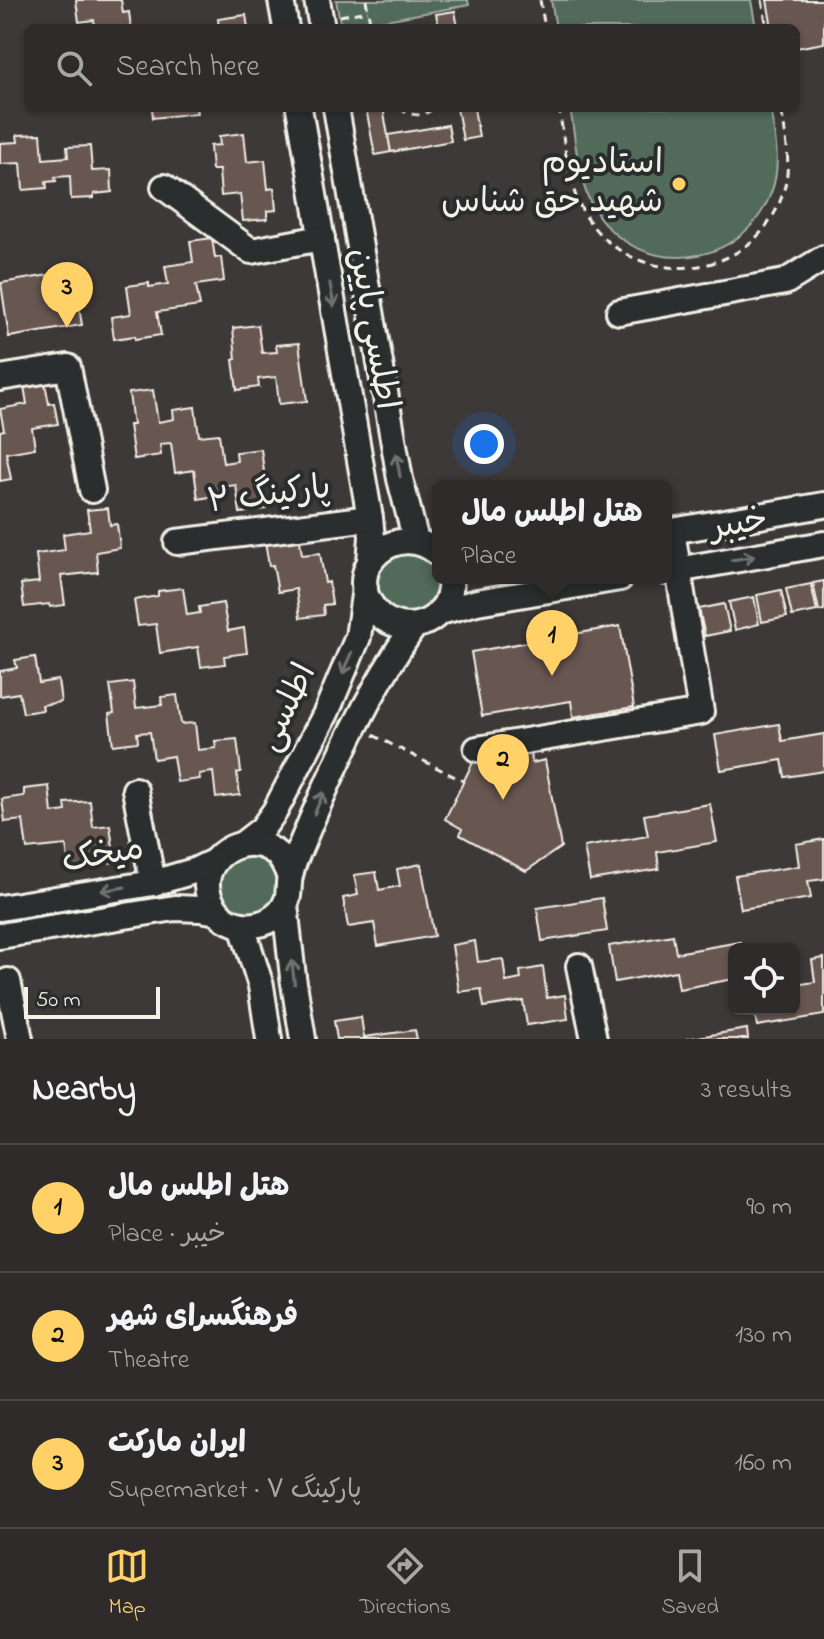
<!DOCTYPE html>
<meta charset="utf-8">
<style>
body{margin:0;font-family:"Indie Flower","Playpen Sans Arabic",sans-serif;background:#3a3736;color:#f1f3f6}
.controls{position:absolute;right:24px;bottom:24px;display:grid;overflow:hidden;border-radius:12px;box-shadow:0 2px 6px #0004}
.controls button{width:72px;height:72px;display:grid;place-items:center;padding:0;border:0;border-bottom:2px solid #494747;background:#2e2b2a;color:#f1f3f6;font:40px sans-serif}
.scale{position:absolute;left:24px;bottom:20px;width:136px;box-sizing:border-box;padding-left:8px;border:4px solid #f4f1e8;border-top:0;font-size:22px;line-height:28px;white-space:nowrap;color:#f4f1e8;-webkit-text-stroke:6px #2a2d2e;paint-order:stroke}
.you{position:absolute;left:484px;top:444px;width:28px;height:28px;margin:-20px;border:6px solid #fff;border-radius:50%;background:#1a73e8;box-shadow:0 0 0 12px #1a73e833}
.badge{display:grid;place-items:center;width:52px;height:52px;border-radius:50%;background:#ffd166;color:#111;font-size:26px;font-weight:700}
.pin{position:absolute;translate:-50% -66px;filter:drop-shadow(0 2px 4px #0008)}
.pin::after{content:'';position:absolute;top:42px;width:28px;height:24px;background:inherit;clip-path:polygon(0 0,100% 0,50% 100%)}
.popup{position:absolute;left:432px;top:480px;width:240px;height:104px;box-sizing:border-box;display:grid;place-content:center;border-radius:12px;background:#2e2b2a;filter:drop-shadow(0 2px 6px #0005);font-size:26px;white-space:nowrap;color:#a7a7a8}
.popup b{font-size:30px;color:#f1f3f6}
.popup::after{content:'';position:absolute;left:50%;top:100%;margin-left:-16px;border:16px solid transparent;border-top-color:#2e2b2a}
.list{margin:0;padding:0;list-style:none}
h2{display:flex;justify-content:space-between;align-items:center;height:104px;margin:0;padding:0 32px;font-size:34px}
h2 small{font-size:26px;font-weight:400;color:#a7a7a8}
.list li{display:grid;grid-template-columns:52px 1fr auto;gap:24px;align-items:center;box-sizing:border-box;height:128px;padding:0 32px;border-top:2px solid #494747}
.list b{display:block;font-size:30px;white-space:nowrap}
.list p{margin:0;font-size:26px;white-space:nowrap;color:#a7a7a8}
.list em{font-size:26px;font-style:normal;color:#a7a7a8}
.icon{flex:none;width:44px;height:44px;fill:none;stroke:currentColor;stroke-width:2;stroke-linecap:round;stroke-linejoin:round}
.map{position:relative;flex:none;width:824px;height:1039px;overflow:hidden}
.search{position:absolute;background:#2e2b2a;box-shadow:0 2px 6px #0004;left:24px;right:24px;top:24px;height:88px;display:flex;align-items:center;gap:20px;box-sizing:border-box;padding:0 28px;border-radius:12px;color:#a7a7a8;font-size:30px}
.sheet{height:488px;background:#2e2b2a}
nav{display:flex;justify-content:space-around;align-items:center;box-sizing:border-box;height:112px;border-top:2px solid #494747;background:#2e2b2a;font-size:22px;color:#a7a7a8}
nav a{display:grid;justify-items:center;gap:4px}
nav .on{color:#ffd166}
.map>svg:first-child{display:block}
.green{fill:#516b5a;stroke:#a2aea1;stroke-width:2}
.building{fill:#685651;stroke:#f4f1e8;stroke-width:2}
.lines{fill:none;stroke-linecap:round;stroke-linejoin:round}
.minor-casing{stroke:#f4f1e8;stroke-width:30}
.path{stroke:#f4f1e8;stroke-width:3;stroke-dasharray:8 6;stroke-linecap:butt}
.minor{stroke:#2a2d2e;stroke-width:24}
.oneway{stroke:#71726f}
.poi-dot{fill:#ffd166;stroke:#2a2d2e;stroke-width:3}
.labels{text-anchor:middle;dominant-baseline:central;stroke-width:8;stroke-linejoin:round;paint-order:stroke}
.poi-label{font-size:34px;fill:#f4f1e8;stroke:#2a2d2e;text-anchor:end}
.street-label{font-size:34px;fill:#f4f1e8;stroke:#2a2d2e}
</style>
<div class="map">
<svg width="824" height="1039" viewBox="0 0 824 1039">
<rect width="100%" height="100%" fill="#3d3938"/>
<filter id="ink" filterUnits="userSpaceOnUse"><feTurbulence type="fractalNoise" baseFrequency=".0125" numOctaves="2"/><feDisplacementMap in="SourceGraphic" scale="16" xChannelSelector="R" yChannelSelector="G"/><feConvolveMatrix kernelMatrix="1 2 1 2 8 2 1 2 1" color-interpolation-filters="sRGB"/></filter>
<g filter="url(#ink)">
<g class="green">
<path d="M336,0H468L469,5L341,28Z"/>
<path d="M551,0H751L756,28H556Z"/>
<path d="M570,108H770C775,136 782,165 771,193C742,270 637,280 594,209C577,181 576,141 570,108Z"/>
<circle cx="408" cy="583" r="31"/>
<path d="M253,855C313,874 253,945 224,901C215,888 218,866 234,858C239,856 247,856 253,855Z"/>
</g>
<g class="building">
<path d="M76,0H121L123,13L129,12L131,28H95L94,20L79,22Z"/>
<path d="M767,0H824V43L796,48V28H772Z"/>
<path d="M455,11L458,28H439L436,14Z"/>
<path d="M246,15L248,28H219L218,19Z"/>
<path d="M152,108H196L197,113L153,118Z"/>
<path d="M366,108H383L391,152L375,155Z"/>
<path d="M457,108H474L479,137L463,140Z"/>
<path d="M448,125L451,141L391,152L388,135Z"/>
<path d="M244,133L247,162L265,160L268,189L274,188L276,210L267,211V219L243,221L240,194L221,196L219,170H212L210,146L220,145L219,136Z"/>
<path d="M41,134L43,159L68,157L67,147L90,146L92,171L111,170L112,192L94,194V198L71,199L70,176L55,177L56,181L46,182L47,188L23,190L21,163L0,164V143L18,142L17,135Z"/>
<path d="M212,238L215,258L221,257L224,281L196,285L200,306L157,312L161,335L135,339V336L114,339L111,317L131,314L127,286L149,283V287L168,284L165,266L193,262L190,241Z"/>
<path d="M73,271L82,325L9,337L1,283Z"/>
<path d="M258,325L262,353L277,352L276,345L299,343L307,401L279,404L276,377L258,379L259,387L237,390L233,360L236,359L233,328Z"/>
<path d="M45,383L49,404L54,403L58,424L32,428L35,448L6,453L11,479L0,481V431L4,430L0,409L27,404L24,386Z"/>
<path d="M153,390L158,422L174,419L173,410L195,407L199,436L219,434L223,463L237,461L236,452L261,449L265,479H262L266,509L240,513L236,485L220,487L221,495L198,499L194,470L175,473L171,443L160,444L161,455L134,459L129,425H133L129,393Z"/>
<path d="M108,508L110,525L117,524L120,548L96,552L98,572L61,576L65,605L50,607L49,604L24,607L21,584L39,582L36,554L65,550L63,534L90,530L87,510Z"/>
<path d="M298,526L302,555L320,553L325,583L329,582L332,604L323,605L324,615L300,618L296,589L278,592L273,565L269,566L265,541Z"/>
<path d="M824,581V610L819,611L813,583Z"/>
<path d="M811,584L817,611L792,616L786,589Z"/>
<path d="M183,588L187,615L200,613L199,607L223,603L228,631L244,628L247,653L224,656L225,664L201,667L198,647L160,653L156,624L138,626L134,600L158,596V591Z"/>
<path d="M781,590L787,617L762,622L757,595Z"/>
<path d="M754,597L759,624L735,630L729,602Z"/>
<path d="M724,604L730,631L705,636L699,609Z"/>
<path d="M620,626L634,707L573,717L571,701L482,716L471,652Z"/>
<path d="M35,657L39,683L58,680L61,702L42,705L43,710L23,713L19,693L0,696V671L17,668L15,660Z"/>
<path d="M133,682L136,708L162,705L161,697L177,695L181,724L195,723L198,750L216,748L215,741L237,739L241,772L237,773L240,795L216,798L213,772L199,774L200,779L177,782L173,756L154,759L150,732L137,733L138,742L113,745L109,714L114,713L110,685Z"/>
<path d="M779,724L782,741L824,734V771L785,777L782,760L721,770L715,735Z"/>
<path d="M531,749L532,763L545,760L561,847L526,871L460,835L462,829L445,819L475,758Z"/>
<path d="M49,786L52,813L66,811L65,803L90,801L93,827L110,825L115,862L69,868L66,845L27,849L23,820L5,822L2,799L24,796V789Z"/>
<path d="M710,804L717,842L657,852L659,869L590,880L584,847L648,836L644,815Z"/>
<path d="M824,839V879L808,881L811,898L741,909L735,876L799,866L796,844Z"/>
<path d="M421,864L434,936L378,946L374,923L348,927L343,898L358,895L354,875L376,872L379,890L400,886L397,869Z"/>
<path d="M602,898L607,931L542,941L537,908Z"/>
<path d="M673,935L676,953L740,942L741,949H734V979L679,989L676,971L615,982L609,946Z"/>
<path d="M475,941L478,962L503,959L506,982L521,979L520,971L543,967L547,998L565,995L568,1019L527,1025L523,1001L484,1007L481,989L459,992L452,945Z"/>
<path d="M824,958V1015L757,1026L754,1009H794V985L815,982L812,960Z"/>
<path d="M361,1017L364,1037L415,1030L417,1039H337L334,1021Z"/>
<path d="M747,1029L748,1039H686Z"/>
</g>
<g class="lines">
<g class="minor-casing">
<g id="minor">
<path d="M281,0L286,28"/>
<path d="M317,0L322,28"/>
<path d="M299,108L370,518L372,537L370,562"/>
<path d="M336,108L400,479L416,541"/>
<path d="M164,187L251,251L322,238"/>
<path d="M619,312L785,282L824,258"/>
<path d="M0,378L68,367L92,490"/>
<path d="M666,532L824,505"/>
<path d="M177,542L370,518"/>
<path d="M438,553C397,518 341,568 374,609C380,617 390,623 400,625C414,628 430,623 439,612C448,604 452,590 450,578"/>
<path d="M666,572L824,544"/>
<path d="M440,612L477,602L620,578"/>
<path d="M477,749L701,712L672,531"/>
<path d="M135,790L153,883"/>
<path d="M244,843L262,829L275,811L326,713L358,637L365,588"/>
<path d="M289,875C286,867 283,860 277,854C251,830 205,851 207,887C208,898 215,911 224,918C242,930 266,927 280,912C293,897 286,887 291,872C293,862 298,852 302,843C333,768 368,693 414,626"/>
<path d="M285,905L293,977L303,1039"/>
<path d="M0,908L153,883L194,871L215,861"/>
<path d="M242,926L261,986L269,1039"/>
<path d="M0,936L175,908L200,909L218,912"/>
<path d="M579,966L594,1039"/>
<path d="M8,981L20,1039"/>
</g>
</g>
<g class="path">
<path d="M366,0L371,28"/>
<path d="M540,0L545,28"/>
<path d="M762,0L767,28"/>
<path d="M340,16L368,11"/>
<path d="M399,108C411,116 422,118 434,108"/>
<path d="M559,108C565,142 566,184 585,215C633,293 755,283 783,193C792,164 786,137 781,108"/>
<path d="M373,735L463,781"/>
</g>
<use href="#minor" class="minor"/>
</g>
<defs><path id="oneway-shaft" d="M-6 0H5M1.5-3L5.5 0L1.5 3" fill="none" stroke-width="1.6" stroke-linecap="round" stroke-linejoin="round" transform="scale(2)"/></defs>
<g class="oneway">
<use href="#oneway-shaft" transform="translate(332 295) rotate(80)"/>
<use href="#oneway-shaft" transform="translate(398 465) rotate(-100)"/>
<use href="#oneway-shaft" transform="translate(743 558) rotate(-10)"/>
<use href="#oneway-shaft" transform="translate(347 663) rotate(113)"/>
<use href="#oneway-shaft" transform="translate(319 803) rotate(-67)"/>
<use href="#oneway-shaft" transform="translate(113 889) rotate(171)"/>
<use href="#oneway-shaft" transform="translate(293 972) rotate(-97)"/>
</g>
</g>
<circle class="poi-dot" cx="679" cy="184" r="8"/>
<g class="labels">
<g class="poi-label">
<text x="663" y="164">استادیوم<tspan x="663" dy="39">شهید حق شناس</tspan></text>
</g>
<g class="street-label">
<text transform="translate(372 329) rotate(80)">اطلسی پایین</text>
<text transform="translate(269 496) rotate(-7)">پارکینگ ۲</text>
<text transform="translate(739 525) rotate(-10)">خیبر</text>
<text transform="translate(288 708) rotate(-64)">اطلسی</text>
<text transform="translate(103 856) rotate(-10)">میخک</text>
</g>
</g>
</svg>
<div class="controls">
<button><svg class="icon" aria-label="locate" viewBox="0 0 24 24"><circle cx="12" cy="12" r="6"/><path d="M12 2v4M12 18v4M2 12h4M18 12h4"/></svg></button>
</div>
<div class="scale">50 m</div>
<div class="you"></div>
<div class="pin badge" style="left:552px;top:676px">1</div>
<div class="popup"><b>هتل اطلس مال</b>Place</div>
<div class="pin badge" style="left:503px;top:800px">2</div>
<div class="pin badge" style="left:67px;top:328px">3</div>
<div class="search"><svg class="icon" aria-label="search" viewBox="0 0 24 24"><circle cx="10" cy="10" r="6"/><path d="M15 15l6 6"/></svg>Search here</div>
</div>
<section class="sheet">
<h2>Nearby<small>3 results</small></h2>
<ul class="list">
<li><span class="badge">1</span><div><b>هتل اطلس مال</b><p>Place · خیبر</p></div><em>90 m</em></li>
<li><span class="badge">2</span><div><b>فرهنگسرای شهر</b><p>Theatre</p></div><em>130 m</em></li>
<li><span class="badge">3</span><div><b>ایران مارکت</b><p>Supermarket · پارکینگ ۷</p></div><em>160 m</em></li>
</ul>
</section>
<nav>
<a class="on"><svg class="icon" aria-label="map" viewBox="0 0 24 24"><path d="M3 6l6-2 6 2 6-2v14l-6 2-6-2-6 2zM9 4v14M15 6v14"/></svg>Map</a>
<a><svg class="icon" aria-label="directions" viewBox="0 0 24 24"><path d="M12 3l9 9-9 9-9-9zM9 14v-3h6M13 9l2 2-2 2"/></svg>Directions</a>
<a><svg class="icon" aria-label="saved" viewBox="0 0 24 24"><path d="M7 4h10v16l-5-4-5 4z"/></svg>Saved</a>
</nav>
